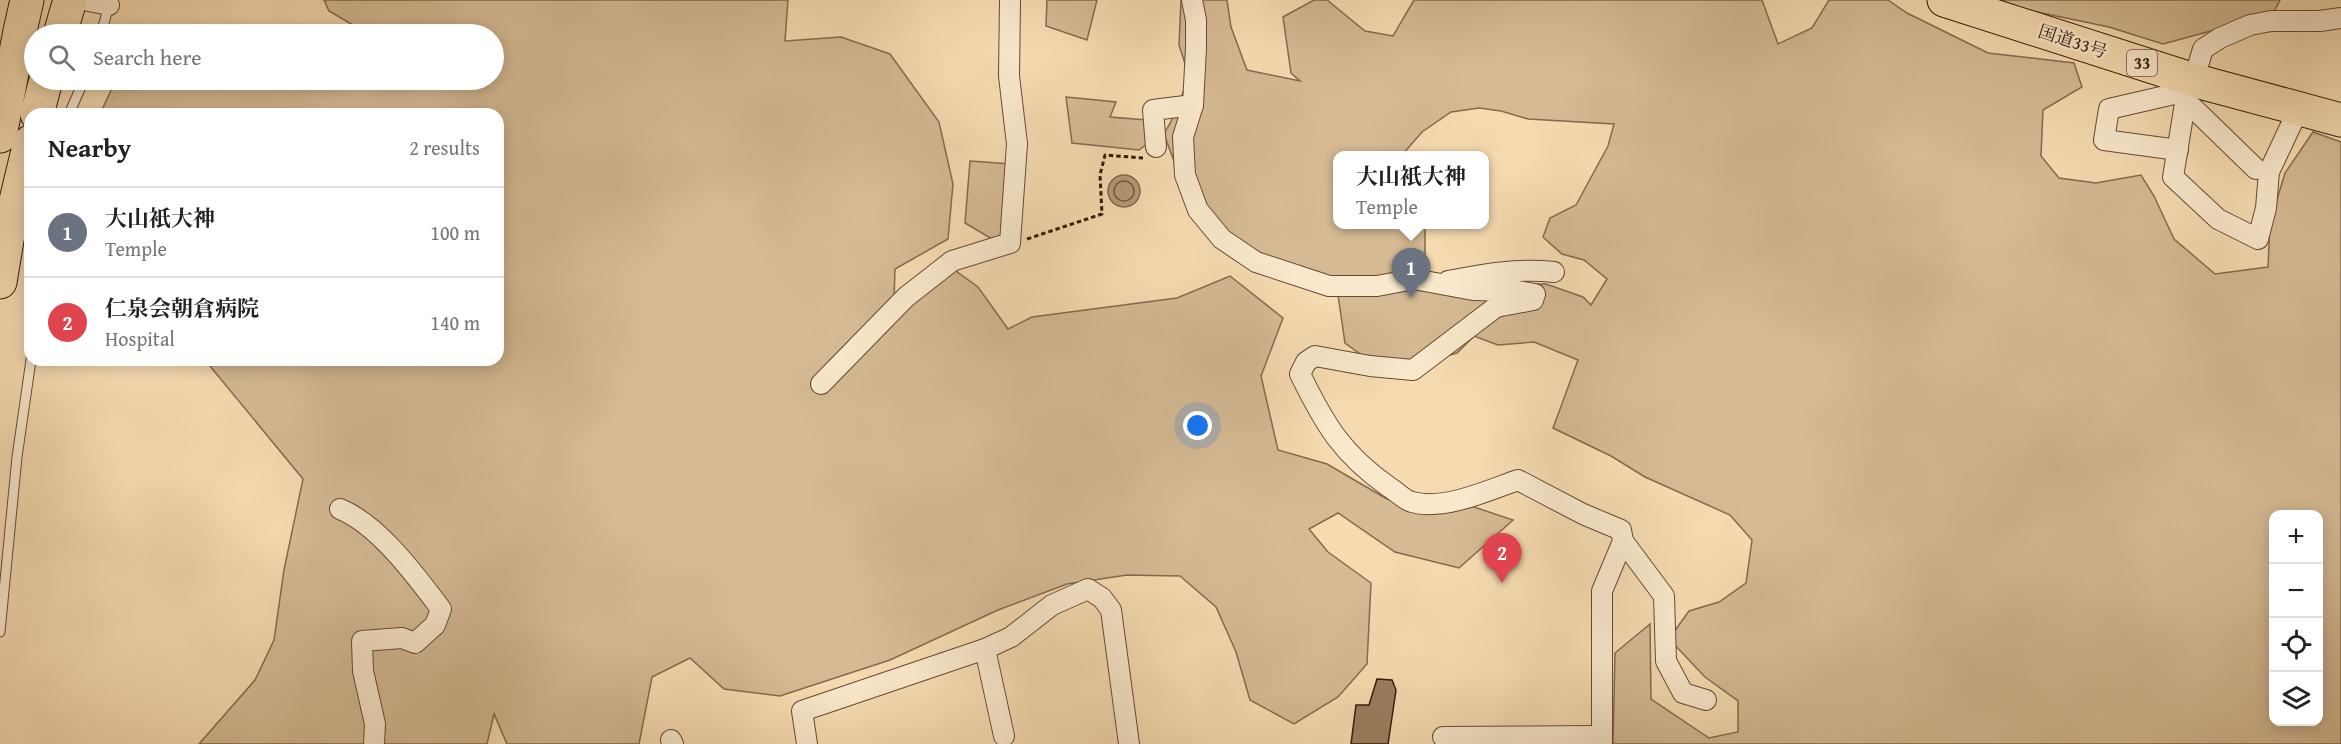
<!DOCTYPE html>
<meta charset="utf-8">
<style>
body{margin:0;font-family:"Gentium Book Plus","Noto Serif JP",serif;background:#f6f6f6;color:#222}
.controls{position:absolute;right:18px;bottom:18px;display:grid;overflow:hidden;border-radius:12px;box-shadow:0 3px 15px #0003}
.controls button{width:54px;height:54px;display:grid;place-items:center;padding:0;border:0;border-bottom:2px solid #e0e0e0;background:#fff;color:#222;font:30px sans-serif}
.you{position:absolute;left:1198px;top:426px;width:21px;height:21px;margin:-15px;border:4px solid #fff;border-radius:50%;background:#1a73e8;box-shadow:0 0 0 9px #1a73e833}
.badge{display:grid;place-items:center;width:39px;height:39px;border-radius:50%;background:#1a73e8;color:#fff;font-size:20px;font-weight:700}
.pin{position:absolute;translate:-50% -50px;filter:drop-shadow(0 2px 3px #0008)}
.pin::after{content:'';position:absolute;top:32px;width:21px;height:18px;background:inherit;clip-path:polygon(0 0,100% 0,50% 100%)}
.popup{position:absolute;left:1333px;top:151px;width:156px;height:78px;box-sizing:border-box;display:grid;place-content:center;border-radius:12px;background:#fff;filter:drop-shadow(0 2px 4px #0005);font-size:20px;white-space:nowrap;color:#767676}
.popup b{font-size:22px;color:#222}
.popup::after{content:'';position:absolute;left:50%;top:100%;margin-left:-12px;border:12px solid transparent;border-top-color:#fff}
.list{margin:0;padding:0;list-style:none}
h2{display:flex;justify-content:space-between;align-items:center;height:78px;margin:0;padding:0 24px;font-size:26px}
h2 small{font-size:20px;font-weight:400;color:#767676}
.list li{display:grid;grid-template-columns:39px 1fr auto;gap:18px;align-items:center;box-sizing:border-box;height:90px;padding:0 24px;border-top:2px solid #e0e0e0}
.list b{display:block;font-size:22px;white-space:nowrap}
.list p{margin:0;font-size:20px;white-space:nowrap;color:#767676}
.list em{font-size:20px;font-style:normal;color:#767676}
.icon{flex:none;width:33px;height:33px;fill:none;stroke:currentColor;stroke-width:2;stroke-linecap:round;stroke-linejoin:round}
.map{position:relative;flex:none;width:2341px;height:744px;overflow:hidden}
.search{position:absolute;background:#fff;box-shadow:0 3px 15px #0003;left:24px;top:24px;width:480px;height:66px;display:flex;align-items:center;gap:15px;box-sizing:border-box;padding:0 21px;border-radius:33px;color:#767676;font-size:22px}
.panel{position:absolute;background:#fff;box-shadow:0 3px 15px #0003;left:24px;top:108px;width:480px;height:258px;border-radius:18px}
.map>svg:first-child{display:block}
.green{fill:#d5ba94;stroke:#866a4e;stroke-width:1.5;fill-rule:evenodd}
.water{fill:#b59977;stroke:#82664a;stroke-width:1.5}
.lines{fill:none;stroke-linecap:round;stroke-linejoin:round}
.shore{stroke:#765a3f;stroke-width:1.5}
.building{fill:#9a7e5f;stroke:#361a07;stroke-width:1.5}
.lane-casing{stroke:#664a32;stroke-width:11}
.street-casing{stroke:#664a32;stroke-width:22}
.highway-casing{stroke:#361a07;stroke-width:35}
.path{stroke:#361a07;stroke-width:3;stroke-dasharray:4.5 3;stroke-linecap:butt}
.lane{stroke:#f9e8cc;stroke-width:9}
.street{stroke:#f9e8cc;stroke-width:20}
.highway{stroke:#f6dbb1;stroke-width:33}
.labels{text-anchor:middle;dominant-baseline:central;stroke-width:5;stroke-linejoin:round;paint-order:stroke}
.shield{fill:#f9e8cc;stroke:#705842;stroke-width:1.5}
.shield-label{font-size:16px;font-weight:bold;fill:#361a07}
.street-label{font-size:18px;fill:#361a07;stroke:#f9e8cc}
</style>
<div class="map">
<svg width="2341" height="744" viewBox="0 0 2341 744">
<rect width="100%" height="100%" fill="#f6dbb1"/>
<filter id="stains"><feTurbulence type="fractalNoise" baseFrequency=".00333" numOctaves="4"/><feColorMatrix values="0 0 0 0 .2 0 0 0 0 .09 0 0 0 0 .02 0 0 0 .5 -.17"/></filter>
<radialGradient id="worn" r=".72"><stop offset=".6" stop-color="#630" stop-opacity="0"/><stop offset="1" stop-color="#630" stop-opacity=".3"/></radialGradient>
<g class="green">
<path d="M324,0H788L785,41L841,37L890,54L939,122L953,184L948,239L895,269L894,301L953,269L978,287L1008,329L1032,317L1177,298L1230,276L1283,318L1261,376L1278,450L1327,464L1387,499L1429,511L1468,505L1513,520L1459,568L1395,552L1338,513L1309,529L1328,552L1371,583L1367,664L1338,697L1294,724L1250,700L1236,652L1216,607L1180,576L1127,575L1067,584L998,610L890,660L780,696L724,689L690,658L652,677L639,744H507L494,714L487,744H199L255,680L274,640L284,570L303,479L205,360H498V114H100L116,80H293L301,84L378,88L379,80H494V34H368L329,11Z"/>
<path d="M1047,0H1097L1087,40L1046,26Z"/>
<path d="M1181,0H1227L1231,27L1247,70L1300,81L1291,73L1283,17L1314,0H1327L1365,31L1393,36L1414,0H1762L1778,44L1812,28L1829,0H1888L1907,13L1988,53L2074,63L2082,87L2043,110L2041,156L2059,178L2096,183L2141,175L2154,196L2174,239L2215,274L2268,267L2270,223L2285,173L2313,132L2341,142V744H1613L1615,653L1650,624L1651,699L1709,738L1738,732V701L1705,677L1669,639L1689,611L1719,602L1746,583L1752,540L1730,515L1645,477L1611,456L1553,428L1578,360L1534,342L1498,345L1474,336L1457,353L1413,365L1370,361L1345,343L1338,295L1275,259L1228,241L1191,207L1164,134L1179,107L1188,73L1179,45ZM1479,108L1501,111L1528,119L1614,124L1608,146L1576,205L1550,218L1543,237L1562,254L1584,260L1607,279L1591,305L1583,297L1546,284L1503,285L1430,278L1425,254V225L1338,224V156L1402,155L1422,132L1451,112ZM2274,514H2318V722H2274Z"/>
<path d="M1998,0H2280L2273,14L2163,44L2109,27L2032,11Z"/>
<path d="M1066,97L1116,102L1110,117L1147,120V144L1139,150L1072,143Z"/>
<path d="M970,161L1011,164L1006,241L997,242L965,223Z"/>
</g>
<circle class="water" cx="1124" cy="191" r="16"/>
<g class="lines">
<circle class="shore" cx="1124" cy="191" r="10"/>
</g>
<path class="building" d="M1377,679L1392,680L1396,690L1388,744H1351L1356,705H1369Z"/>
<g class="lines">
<g class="lane-casing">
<g id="lane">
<path d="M101,34L109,5"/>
<path d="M69,114L84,80"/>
<path d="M0,632L17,457L31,360"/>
</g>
</g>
<g class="street-casing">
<g id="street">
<path d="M84,0L109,5"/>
<path d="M1192,0L1196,20V48L1193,105L1183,137L1185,175L1198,210L1222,239L1256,262L1329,286H1377L1414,279L1473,290L1518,291L1535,294L1533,300L1496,307L1413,370L1370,366L1315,356L1306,362L1300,374C1325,425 1342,454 1389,487C1396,491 1404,500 1412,502C1444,511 1489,490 1518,480L1583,514L1621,530L1623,541L1602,591V744"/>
<path d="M2185,100L2256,169"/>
<path d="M2299,108L2269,172L2266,208L2258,239L2218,219L2173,177L2187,91L2194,79L2203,49L2220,38L2250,25L2271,21H2320L2341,18"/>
<path d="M1156,147L1153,110L1193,105"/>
<path d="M2178,150L2104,140L2109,109L2187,91"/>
<path d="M1448,281C1484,274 1518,268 1554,272"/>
<path d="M821,384L906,297L952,261L1010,243L1017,144L1009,76L1010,0"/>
<path d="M340,509C379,525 416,576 441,609L435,625L415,643L402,638L362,641L363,671L375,724L374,744"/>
<path d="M1623,541L1664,596L1666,661L1683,693L1706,700"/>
<path d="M985,649L1004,736"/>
<path d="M1443,737L1602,736"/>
<path d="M671,740L673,744"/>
<path d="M807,744L802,711L985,649L1011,637L1052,605L1088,589L1102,598L1111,610L1129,744"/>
</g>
</g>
<g class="highway-casing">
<g id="highway">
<path d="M1944,0L2200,82L2341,120"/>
<path d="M60,34L70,0"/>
<path d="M37,114L46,80"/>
<path d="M0,136L20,31L27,0"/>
<path d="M0,282L8,234L30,142"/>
</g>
</g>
<path class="path" d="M1027,239L1102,214L1100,175L1105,155L1143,158"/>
<use href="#lane" class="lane"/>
<use href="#street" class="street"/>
<use href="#highway" class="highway"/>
</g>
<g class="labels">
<rect class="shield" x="2127" y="50" width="30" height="26" rx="4.5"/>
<g class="shield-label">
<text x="2142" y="63">33</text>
</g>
<g class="street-label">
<text transform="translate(2073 41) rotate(18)">国道33号</text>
</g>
</g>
<rect width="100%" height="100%" filter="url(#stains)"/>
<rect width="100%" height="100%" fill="url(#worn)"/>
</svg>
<div class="controls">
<button>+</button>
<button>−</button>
<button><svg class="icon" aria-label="locate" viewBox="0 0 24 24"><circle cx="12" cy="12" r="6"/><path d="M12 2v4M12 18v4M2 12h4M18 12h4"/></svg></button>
<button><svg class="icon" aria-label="layers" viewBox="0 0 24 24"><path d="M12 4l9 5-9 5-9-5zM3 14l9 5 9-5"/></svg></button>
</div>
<div class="you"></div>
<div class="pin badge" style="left:1411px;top:298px;background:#6b7280">1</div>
<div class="popup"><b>大山衹大神</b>Temple</div>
<div class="pin badge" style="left:1502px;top:583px;background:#e0444e">2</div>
<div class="search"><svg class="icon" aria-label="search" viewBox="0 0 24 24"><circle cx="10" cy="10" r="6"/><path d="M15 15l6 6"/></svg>Search here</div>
<section class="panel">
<h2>Nearby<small>2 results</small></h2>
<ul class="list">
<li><span class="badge" style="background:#6b7280">1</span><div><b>大山衹大神</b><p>Temple</p></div><em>100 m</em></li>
<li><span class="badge" style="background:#e0444e">2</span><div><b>仁泉会朝倉病院</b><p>Hospital</p></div><em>140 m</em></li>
</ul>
</section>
</div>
